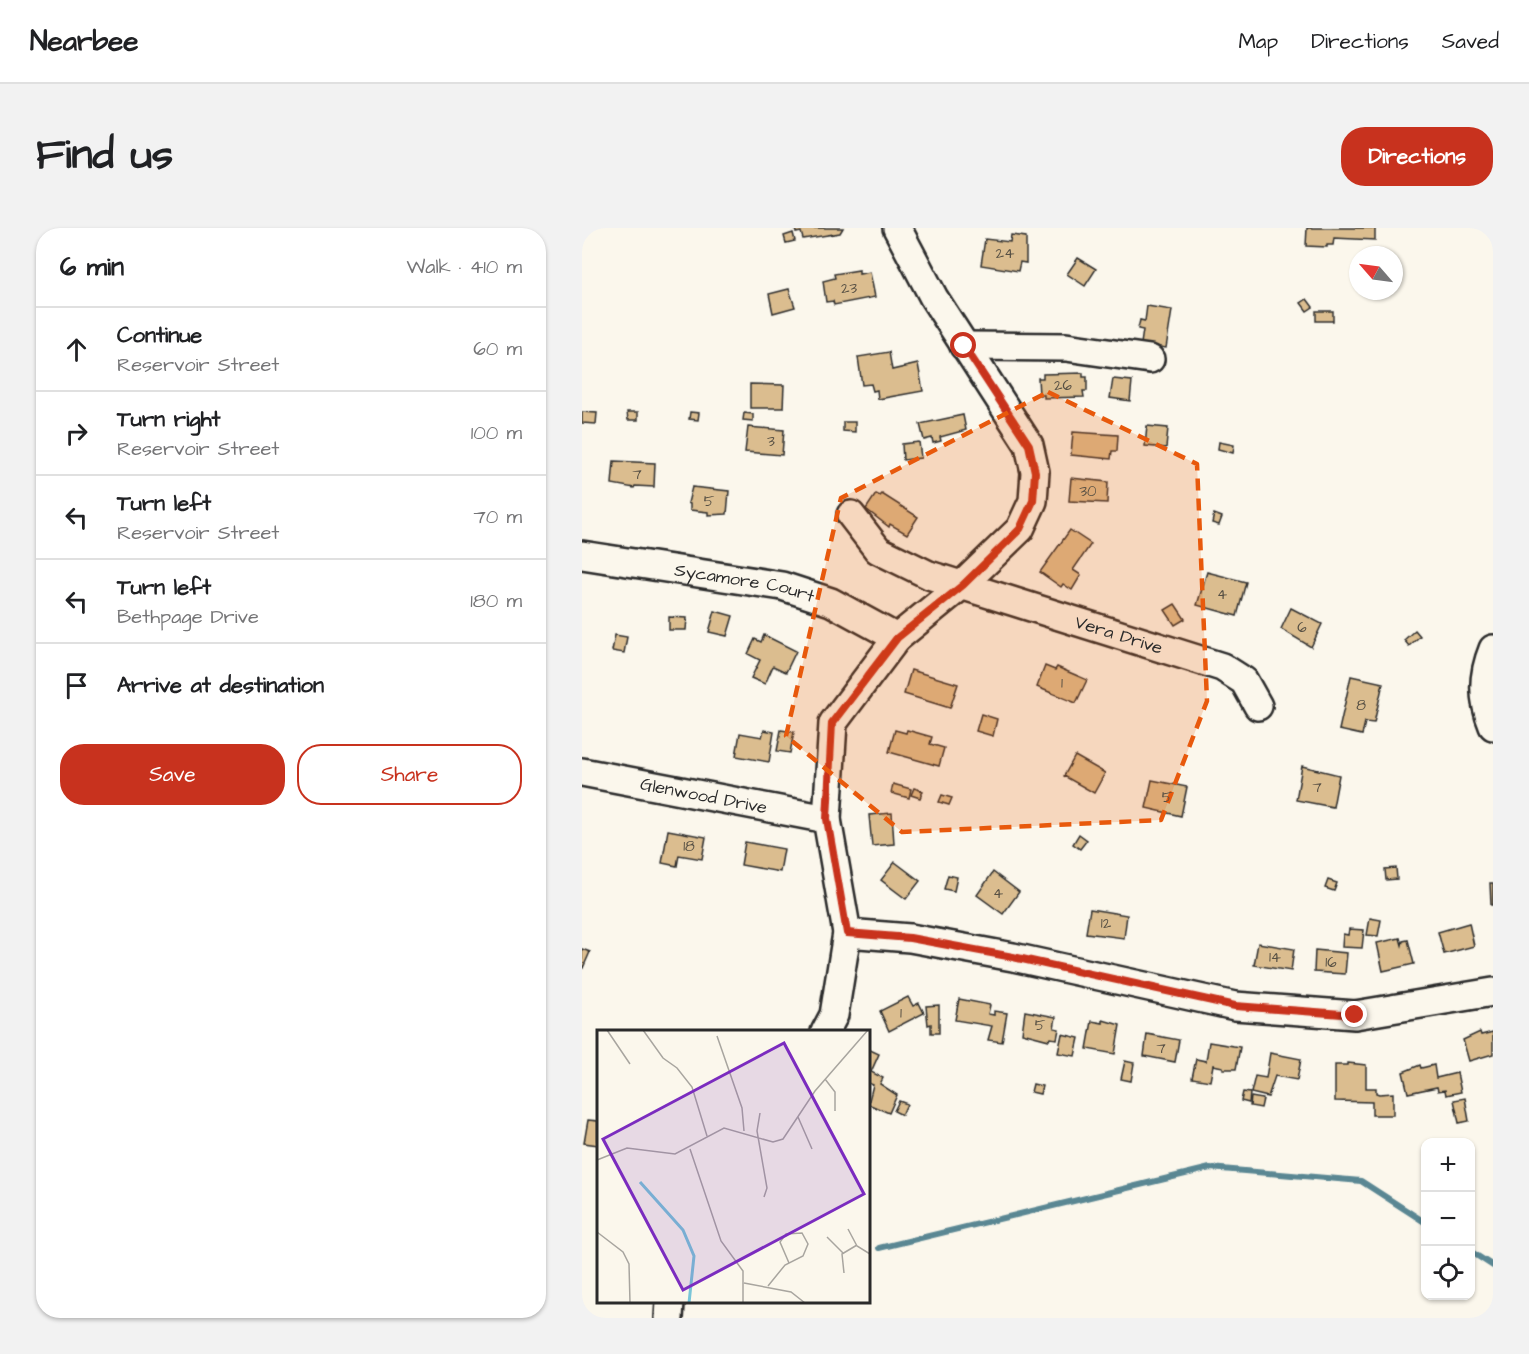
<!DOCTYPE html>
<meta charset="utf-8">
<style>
body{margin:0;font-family:"Architects Daughter",sans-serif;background:#f2f2f2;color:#202124}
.controls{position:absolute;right:18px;bottom:18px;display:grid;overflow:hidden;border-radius:12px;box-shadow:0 2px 4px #0004}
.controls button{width:54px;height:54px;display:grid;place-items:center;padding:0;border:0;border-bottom:2px solid #e0e0e0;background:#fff;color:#202124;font:30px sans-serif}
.compass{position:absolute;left:767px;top:18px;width:54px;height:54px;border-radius:50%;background:#fff;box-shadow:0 2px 4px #0004;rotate:298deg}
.stop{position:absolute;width:18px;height:18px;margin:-14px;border:4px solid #c8321e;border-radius:50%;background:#fff}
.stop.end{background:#c8321e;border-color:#fff;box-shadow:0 2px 6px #0008}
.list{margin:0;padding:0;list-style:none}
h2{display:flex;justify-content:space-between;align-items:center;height:78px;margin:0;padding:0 24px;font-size:26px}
h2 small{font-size:20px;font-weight:400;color:#757577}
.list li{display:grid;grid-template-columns:39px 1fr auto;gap:18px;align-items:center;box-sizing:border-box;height:84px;padding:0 24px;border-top:2px solid #e0e0e0}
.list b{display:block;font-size:22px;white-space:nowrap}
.list p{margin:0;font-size:20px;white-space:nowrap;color:#757577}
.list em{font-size:20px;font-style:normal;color:#757577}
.actions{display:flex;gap:12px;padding:18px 24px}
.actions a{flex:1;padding:14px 0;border:2px solid #c8321e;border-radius:24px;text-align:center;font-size:21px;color:#c8321e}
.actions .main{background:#c8321e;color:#fff}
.icon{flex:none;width:33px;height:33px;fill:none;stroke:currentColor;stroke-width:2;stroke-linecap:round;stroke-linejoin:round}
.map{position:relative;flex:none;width:911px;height:1090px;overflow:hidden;border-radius:24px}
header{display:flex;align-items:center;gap:36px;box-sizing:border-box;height:84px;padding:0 30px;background:#fff;border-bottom:2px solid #e0e0e0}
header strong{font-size:28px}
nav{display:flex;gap:33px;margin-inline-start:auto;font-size:21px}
.intro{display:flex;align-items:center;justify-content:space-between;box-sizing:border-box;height:144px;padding:0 36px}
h1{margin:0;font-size:42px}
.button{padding:15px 27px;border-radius:24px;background:#c8321e;color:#fff;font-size:21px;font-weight:700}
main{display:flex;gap:36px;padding:0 36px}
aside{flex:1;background:#fff;border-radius:24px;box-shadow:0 2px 4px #0004}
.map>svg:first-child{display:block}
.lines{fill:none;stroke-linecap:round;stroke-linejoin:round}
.stream{stroke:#5a8793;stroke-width:6}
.building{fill:#dbbd8f;stroke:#2b2b2b;stroke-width:1.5}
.minor-casing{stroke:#2b2b2b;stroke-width:32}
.minor{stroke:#fbf7ec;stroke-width:27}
.route{stroke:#c8321e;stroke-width:8}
.marked{fill:#e8590c;fill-opacity:0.2;stroke:#e8590c;stroke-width:4.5;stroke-dasharray:12 8;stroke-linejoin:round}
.labels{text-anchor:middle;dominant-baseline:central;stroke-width:4.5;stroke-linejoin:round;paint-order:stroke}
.number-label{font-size:15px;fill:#575044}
.street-label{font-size:18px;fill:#2b2b2b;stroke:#fbf7ec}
.inset-river{fill:none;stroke:#79c5d8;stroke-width:3}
.inset-road{fill:none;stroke:#a8a59f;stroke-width:1.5}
.view{fill:#7b2cbf;fill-opacity:0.15;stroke:#7b2cbf;stroke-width:3}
.inset-edge{fill:none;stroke:#2b2b2b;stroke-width:3}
</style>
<header>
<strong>Nearbee</strong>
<nav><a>Map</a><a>Directions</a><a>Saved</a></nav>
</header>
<div class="intro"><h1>Find us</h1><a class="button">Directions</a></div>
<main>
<aside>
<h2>6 min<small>Walk · 410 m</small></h2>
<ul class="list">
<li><svg class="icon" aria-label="ahead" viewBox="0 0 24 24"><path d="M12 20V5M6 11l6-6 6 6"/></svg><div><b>Continue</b><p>Reservoir Street</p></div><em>60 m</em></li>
<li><svg class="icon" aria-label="right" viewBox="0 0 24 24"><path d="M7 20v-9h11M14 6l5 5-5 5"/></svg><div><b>Turn right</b><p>Reservoir Street</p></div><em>100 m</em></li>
<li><svg class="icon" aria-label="left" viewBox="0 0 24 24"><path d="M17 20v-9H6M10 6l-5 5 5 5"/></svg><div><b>Turn left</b><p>Reservoir Street</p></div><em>70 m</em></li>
<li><svg class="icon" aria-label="left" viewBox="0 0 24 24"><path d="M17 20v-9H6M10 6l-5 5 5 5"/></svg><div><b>Turn left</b><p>Bethpage Drive</p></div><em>180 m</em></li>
<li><svg class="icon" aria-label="arrive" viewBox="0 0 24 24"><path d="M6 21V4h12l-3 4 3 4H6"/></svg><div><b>Arrive at destination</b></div></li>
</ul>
<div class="actions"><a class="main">Save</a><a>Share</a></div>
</aside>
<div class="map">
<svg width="911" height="1090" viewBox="0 0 911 1090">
<rect width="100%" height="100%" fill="#fbf7ec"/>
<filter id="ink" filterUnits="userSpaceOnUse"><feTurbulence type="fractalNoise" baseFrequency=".0167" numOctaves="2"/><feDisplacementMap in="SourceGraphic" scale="12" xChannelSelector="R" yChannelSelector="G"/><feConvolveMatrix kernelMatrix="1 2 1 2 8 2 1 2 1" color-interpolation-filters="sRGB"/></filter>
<g filter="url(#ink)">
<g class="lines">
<g class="stream">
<path d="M297,1020L628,940L779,953L844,995"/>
<path d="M888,1023L911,1038"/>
</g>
</g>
<g class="building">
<path d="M213,0H261L258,5L221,11L219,4L214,5Z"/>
<path d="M725,0H793V12L752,10L751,17H745V19L724,18Z"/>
<path d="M211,5L213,13L204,15L202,8Z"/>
<path d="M429,7L444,9V35L438,34L436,43L399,37L403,11L428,14Z"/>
<path d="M496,30L514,41L503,58L485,46Z"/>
<path d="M277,42V46L288,44L293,69L252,77L251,73L244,74L241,53L253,50L252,46Z"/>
<path d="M207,61L213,79L191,85L187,66Z"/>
<path d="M725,71L731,79L725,83L719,75Z"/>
<path d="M565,78L590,82L584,120L559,116L561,102L556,101L558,92L563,93Z"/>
<rect x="734" y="83" width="17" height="10"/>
<path d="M307,124L310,142L336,136L341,163L296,171L295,162L291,163L289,156L280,157L276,129Z"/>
<path d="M501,145V149H505V163H501L502,169L462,170V167H457L456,150H461V146Z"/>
<path d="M531,151L550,153L548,173L528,170Z"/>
<path d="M168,156L202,157L201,180H168Z"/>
<path d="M0,184L15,185L14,196L0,195Z"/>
<path d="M45,184H56V192H46Z"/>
<path d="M108,184L117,185L116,192L107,191Z"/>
<path d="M162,185L171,186V193L161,192Z"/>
<path d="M381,187L384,202L358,209L359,213L351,215L350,210L342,212L338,196Z"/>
<path d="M261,194H273V204L261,203Z"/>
<path d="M565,198L586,200L584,220L563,218Z"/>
<path d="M166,199L202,202L200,227L163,224Z"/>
<path d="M491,204L536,207L535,223H530L529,231L489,227Z"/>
<path d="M337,214L339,230L321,232L320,216Z"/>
<path d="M637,214L652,217L651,225L636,221Z"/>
<path d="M32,233L73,235L72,259L53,258L52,260L30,256Z"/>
<path d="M489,250L526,254L525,275L487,273Z"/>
<path d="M110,259L147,263L145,286L126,287V284L108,282V276L106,275Z"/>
<path d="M294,266L298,268L300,266L336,289L325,306L308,296L307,299L284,281Z"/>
<path d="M632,286L640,289L637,297L630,295Z"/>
<path d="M488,302L509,316L491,342L499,347L490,362L481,356L479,359L458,344Z"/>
<path d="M625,344L664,354L655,388L615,377Z"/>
<path d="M593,376L603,391L593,397L583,382Z"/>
<path d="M709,380L740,396L729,419L699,401Z"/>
<path d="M133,383L151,388L145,408L127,404Z"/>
<path d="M87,389L105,390L104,402H87Z"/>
<path d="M833,402L838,408L827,418L822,412Z"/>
<path d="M33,407L45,409L42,425L30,423Z"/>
<path d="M182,407L214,423L204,444L191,438L183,456L169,450L178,432L166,426L173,411L179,414Z"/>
<path d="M463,438L473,442L475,439L505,452L494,475L455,459Z"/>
<path d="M329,442L376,456L368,480L322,466Z"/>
<path d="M769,448L801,455L792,495L783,494L780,507L757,502Z"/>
<path d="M399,486L415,491L411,508L394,503Z"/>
<path d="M182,502L192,504L187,534L154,528L158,505L180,509Z"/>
<path d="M199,502L212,504L208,525L195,523Z"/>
<path d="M313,502L324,505L325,502L350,509L348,516L362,520L357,538L307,524Z"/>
<path d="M493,528L523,545L512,565L482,548Z"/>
<path d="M720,538L757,547L751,579L714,572Z"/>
<path d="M570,552L605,559L599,588L564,580Z"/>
<path d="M311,556L329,561L327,570L309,565Z"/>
<path d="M332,560L341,563L338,570L329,567Z"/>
<path d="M360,567L370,570L367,577L357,574Z"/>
<path d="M310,585L312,616L290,618L287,587Z"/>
<path d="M86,602L124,609L120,631L97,627L95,638L80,635Z"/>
<path d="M497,606L505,612L498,621L491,616Z"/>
<path d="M163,614L202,621L198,644L159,637Z"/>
<path d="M313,634L338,653L324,671L299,652Z"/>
<path d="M814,640L815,651L804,652L803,641Z"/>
<path d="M411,644L437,664L421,686L395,667Z"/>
<path d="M366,647L375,649L372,663L362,661Z"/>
<path d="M746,652L755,655L752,663L743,660Z"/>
<path d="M908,655H911V677H909Z"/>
<path d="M508,681L545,687L542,710L504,705Z"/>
<path d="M788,690L799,692L796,708L785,707Z"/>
<path d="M887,695L892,718L862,726L856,704Z"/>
<path d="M767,701L782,702L780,720L760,719L761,706L766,707Z"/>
<path d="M818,710L820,717L821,713L826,712L832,736L801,743L795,715Z"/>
<path d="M676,715L712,721L709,743L672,737Z"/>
<path d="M0,721L8,724L1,740L0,739Z"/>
<path d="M733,722L765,725L763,746L732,744Z"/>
<path d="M326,769L331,778L337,775L342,785L307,803L298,783Z"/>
<path d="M377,771L408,777L406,786L412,787V783L425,785L420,814L406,812L410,798L373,792Z"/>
<path d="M357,777V805H349V796L346,797L344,778Z"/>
<path d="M443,783L474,789L472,800L477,801L475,811L468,810L467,812L440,805Z"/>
<path d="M521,792L538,797L533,826L505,821L510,793L521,795Z"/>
<path d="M898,804L899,807L911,804V826L887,833L881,812Z"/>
<path d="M480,806L497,810L493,828L476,825Z"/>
<path d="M565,806L597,812L593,834L562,828Z"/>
<path d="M627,814L658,819L654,841H641V839L631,837L628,853L610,850L614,831L624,833Z"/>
<path d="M286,821L297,826L289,844L301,850L298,856L315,867L307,885L286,876L291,857L286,855Z"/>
<path d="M688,825L719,831L715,852L693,848L686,869L669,865L673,848L684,850Z"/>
<path d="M543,833L552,835L549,853L539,851Z"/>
<path d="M766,835L784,837V860H794V865L797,866L811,865V887H790V874L753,873V837H766Z"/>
<path d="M838,837L839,840L852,837L854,850L875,845L879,864L864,867L863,862L856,863L855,859L826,865L821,844Z"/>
<path d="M451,856L460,858L458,866L449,864Z"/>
<path d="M661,864L668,865L667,875L659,873Z"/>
<path d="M669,869L681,871L679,880L668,878Z"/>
<path d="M883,870L887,893L877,895L872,872Z"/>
<path d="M317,873L325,876L320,887L312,883Z"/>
<path d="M6,892L16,893V917L2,915Z"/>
</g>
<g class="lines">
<g class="minor-casing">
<g id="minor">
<path d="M382,118L484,119L568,131"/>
<path id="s1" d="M269,287L296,322L347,347L640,439L662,453L676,478"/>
<path id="s2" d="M0,327L200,358L249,374L315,410"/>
<path d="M911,421C900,448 900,471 911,498"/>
<path id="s3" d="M0,544L245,591"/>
<path d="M265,705L328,710L431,729L653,778L773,787L911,764"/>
<path d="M243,804L252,787L265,705L245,591L251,495L315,410L380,357L438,301L451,273L453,244L447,217L352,70L315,0"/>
<path d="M87,1090L88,1074"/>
</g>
</g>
<use href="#minor" class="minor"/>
</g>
</g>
<g class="lines" filter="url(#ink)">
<path class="route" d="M382,118L447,217L453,244L451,273L438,301L381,357L315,410L250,495L245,591L265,705L328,710L431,729L653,778L773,787"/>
</g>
<path class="marked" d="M466,164L615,236L625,473L579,592L320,604L204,508L259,270Z"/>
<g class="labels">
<g class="number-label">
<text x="423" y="25">24</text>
<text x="267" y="60">23</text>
<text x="481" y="157">26</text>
<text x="189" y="213">3</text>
<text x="55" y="246">7</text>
<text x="506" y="263">30</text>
<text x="127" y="273">5</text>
<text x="640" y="366">4</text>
<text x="720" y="399">6</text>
<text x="480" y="455">1</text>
<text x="779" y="477">8</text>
<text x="735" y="559">7</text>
<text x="585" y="569">5</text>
<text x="107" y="618">18</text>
<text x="416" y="665">4</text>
<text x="524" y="695">12</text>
<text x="693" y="729">14</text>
<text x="749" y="734">16</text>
<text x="319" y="785">1</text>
<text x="458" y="797">5</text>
<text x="579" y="820">7</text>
</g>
<g class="street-label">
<text stroke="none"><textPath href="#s2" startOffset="165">Sycamore Court</textPath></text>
<text stroke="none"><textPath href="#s1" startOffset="300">Vera Drive</textPath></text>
<text stroke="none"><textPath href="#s3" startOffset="124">Glenwood Drive</textPath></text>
</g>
</g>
<g transform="translate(15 802)">
<rect width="273" height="273" fill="#fbf7ec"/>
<path class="inset-river" d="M43,152L86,200L97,226L92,273"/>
<path class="inset-road" d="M10,0L33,34M46,0L66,28L80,38L95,57L110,106M120,6L145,78L147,101M228,49L238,62V81M163,83L160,101L170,158L167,167M201,87L215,119M93,119L124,211L146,241V273M0,130L30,118L78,124L127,98L176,112L186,109L218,61L271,0M251,199L260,216L273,224M0,202L26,222L32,234L33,273M230,207L246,223M247,243L245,224L260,215M147,253L194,262L208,273M171,256L188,235L206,226L211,214L205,203L189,204L183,212L192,233"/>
<path class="view" d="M187,13L267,164L86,260L6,109Z"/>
<rect width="273" height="273" class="inset-edge"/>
</g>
</svg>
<div class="controls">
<button>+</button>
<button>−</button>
<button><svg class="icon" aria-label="locate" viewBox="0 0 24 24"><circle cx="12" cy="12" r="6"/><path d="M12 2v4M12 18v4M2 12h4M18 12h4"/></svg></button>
</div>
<svg class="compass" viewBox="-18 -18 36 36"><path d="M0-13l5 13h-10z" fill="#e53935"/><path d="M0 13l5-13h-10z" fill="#757577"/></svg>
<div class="stop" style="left:382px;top:118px"></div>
<div class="stop end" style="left:773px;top:787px"></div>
</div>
</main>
